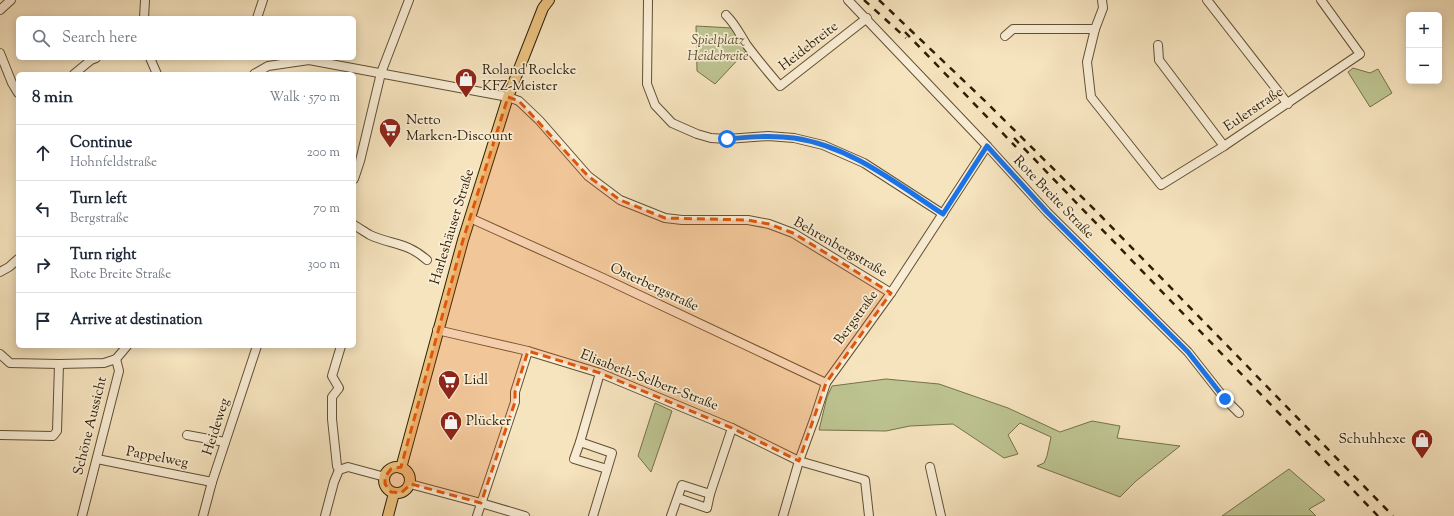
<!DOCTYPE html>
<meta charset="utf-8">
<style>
body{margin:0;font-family:"Sorts Mill Goudy",serif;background:#f2f2f3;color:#1f2937}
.controls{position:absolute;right:12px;top:12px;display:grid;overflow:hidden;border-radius:6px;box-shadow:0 2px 10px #0003}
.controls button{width:36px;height:36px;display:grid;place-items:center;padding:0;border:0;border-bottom:1px solid #e0e1e3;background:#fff;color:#1f2937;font:20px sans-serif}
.stop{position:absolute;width:12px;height:12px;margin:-9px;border:3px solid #1a73e8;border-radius:50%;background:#fff}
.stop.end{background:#1a73e8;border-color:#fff;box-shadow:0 1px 4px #0008}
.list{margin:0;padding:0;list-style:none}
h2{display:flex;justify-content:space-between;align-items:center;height:52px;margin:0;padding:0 16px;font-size:17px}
h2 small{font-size:13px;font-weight:400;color:#747a83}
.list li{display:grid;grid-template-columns:26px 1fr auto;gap:12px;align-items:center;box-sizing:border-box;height:56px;padding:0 16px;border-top:1px solid #e0e1e3}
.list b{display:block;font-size:15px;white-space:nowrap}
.list p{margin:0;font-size:13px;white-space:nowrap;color:#747a83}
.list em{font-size:13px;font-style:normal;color:#747a83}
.icon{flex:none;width:22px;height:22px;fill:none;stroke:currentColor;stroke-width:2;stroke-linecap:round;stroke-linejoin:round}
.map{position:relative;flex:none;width:1454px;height:516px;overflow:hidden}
.search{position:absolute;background:#fff;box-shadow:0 2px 10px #0003;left:16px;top:16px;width:340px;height:44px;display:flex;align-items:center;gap:10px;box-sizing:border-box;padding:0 14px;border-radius:6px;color:#747a83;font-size:15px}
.panel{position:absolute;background:#fff;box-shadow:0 2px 10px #0003;left:16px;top:72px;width:340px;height:276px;border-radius:6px}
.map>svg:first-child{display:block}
.green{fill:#bdc491;stroke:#76714a}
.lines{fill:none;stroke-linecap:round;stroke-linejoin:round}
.minor-casing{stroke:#615033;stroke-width:10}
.major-casing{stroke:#2f1e04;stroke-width:12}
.minor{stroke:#f9edd5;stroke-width:8}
.major{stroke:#ebc280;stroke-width:10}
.rail{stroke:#2f1e04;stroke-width:2.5;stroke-dasharray:7 7;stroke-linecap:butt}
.route{stroke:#1a73e8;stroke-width:5}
.marked{fill:#df560c;fill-opacity:0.2;stroke:#df560c;stroke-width:3;stroke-dasharray:8 5;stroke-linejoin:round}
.labels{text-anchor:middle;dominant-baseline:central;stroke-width:3.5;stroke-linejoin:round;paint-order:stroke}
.park-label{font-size:14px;font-style:italic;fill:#5a502e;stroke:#f9edd5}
.street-label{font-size:14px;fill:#2f1e04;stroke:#f9edd5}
.poi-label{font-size:14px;fill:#2f1e04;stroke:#f9edd5;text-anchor:start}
</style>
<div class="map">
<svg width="1454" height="516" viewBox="0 0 1454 516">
<rect width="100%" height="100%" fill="#f6e4bf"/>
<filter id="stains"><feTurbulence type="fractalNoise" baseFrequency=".005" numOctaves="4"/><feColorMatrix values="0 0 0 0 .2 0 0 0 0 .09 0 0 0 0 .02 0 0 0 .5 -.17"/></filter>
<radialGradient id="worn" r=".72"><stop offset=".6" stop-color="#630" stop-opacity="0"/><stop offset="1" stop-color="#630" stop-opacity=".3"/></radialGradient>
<g class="green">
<path d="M696,26L732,28L746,51L715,84L697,71Z"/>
<path d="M1353,68L1370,73L1378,69L1392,93L1370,107L1348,72Z"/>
<path d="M886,379L939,384L1008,408L1060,432L1092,421L1120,426L1117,438L1180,446L1136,481L1120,497L1037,466L1044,463L1047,456L1051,437L1020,423L1008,435L1018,454L1004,458L953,424L910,426L886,431L819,430L827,397L832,386Z"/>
<path d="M655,403L672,411L651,472L638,456Z"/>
<path d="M1289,469L1325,500L1309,509L1316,516H1222Z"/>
</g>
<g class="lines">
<g class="minor-casing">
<g id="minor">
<path d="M648,0L647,84L655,105L672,123L697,134L711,138L727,139L768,136L794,138L823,145L864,163L943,214"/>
<path d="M848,0L987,146L1047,212L1188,352L1225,399L1239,413"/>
<path d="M1102,0L1103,8L1095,29L1087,62L1091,97L1161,185L1224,146L1360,54L1321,0"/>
<path d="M1207,0L1288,104"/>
<path d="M0,10L11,0"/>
<path d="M726,15C736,25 739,33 746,44C757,59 768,72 780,86L867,18"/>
<path d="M144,18L145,0"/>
<path d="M257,18L263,0"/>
<path d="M1005,36L1013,29H1095"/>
<path d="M1158,45L1159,60L1224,146"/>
<path d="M0,53L12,83L18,93"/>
<path d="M150,58L157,74"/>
<path d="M74,74L91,60L96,58"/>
<path d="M254,74L268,66L309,60L508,97L519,101L539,120L588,176L620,200L665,218L682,220H748L769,224L793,233L891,293"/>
<path d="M354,179L360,161L381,73L409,0"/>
<path d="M470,218L603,278L826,383"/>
<path d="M354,225C359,228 365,232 370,235C392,245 407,242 427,260"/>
<path d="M0,272L9,267L18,259"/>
<path d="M437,330L528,351L600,373L732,428L799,461L865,480L869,516"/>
<path d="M0,354L10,363L59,364L104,363L116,359L127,346"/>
<path d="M0,435L53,436L57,431L59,364"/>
<path d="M187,435L225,442"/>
<path d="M580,442L574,459L607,469"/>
<path d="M97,459L212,482"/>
<path d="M930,467L941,516"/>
<path d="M339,470L337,466L332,419V397L339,388L332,376L341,346"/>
<path d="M410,484L481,503L525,516"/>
<path d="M678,498L707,508L710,494"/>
<path d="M82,516L119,371L116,359"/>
<path d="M203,516L212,482L257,346"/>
<path d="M325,516L334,482L339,470L348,467L385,477"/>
<path d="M477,516L515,402V392L528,351"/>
<path d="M593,516L612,453L580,442L600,373"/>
<path d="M671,516L682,485L710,494L732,428"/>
<path d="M783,516L799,461L815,417L826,383L891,293L987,146"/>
</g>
</g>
<g class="major-casing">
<g id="major">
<circle cx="397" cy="480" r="13"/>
<path d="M401,468L463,240L508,97L543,8L549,0"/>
<path d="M388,516L394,493"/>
</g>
</g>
<use href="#minor" class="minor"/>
<use href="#major" class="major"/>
<g class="rail">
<path d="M864,0L906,38"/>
<path d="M879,0L986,102L1101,216L1393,516"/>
<path d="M905,32L1016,147"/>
<path d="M1014,138L1378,516"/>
</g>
</g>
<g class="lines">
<path class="route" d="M727,139C749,137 771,135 794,138C850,146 897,184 943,214L987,146L1047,212L1188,352L1225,399"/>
</g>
<path class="marked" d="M508,97L519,101L588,176L620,200L665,218L748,220L769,224L793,233L891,293L826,383L799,461L732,428L600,373L528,351L515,392V402L481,503L411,484L401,493L391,492L385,484V477L391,469L401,467L463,240Z"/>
<defs>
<g id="shop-pin" transform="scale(1.15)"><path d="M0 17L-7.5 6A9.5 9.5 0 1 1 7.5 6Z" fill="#8f2418" stroke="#f9edd5"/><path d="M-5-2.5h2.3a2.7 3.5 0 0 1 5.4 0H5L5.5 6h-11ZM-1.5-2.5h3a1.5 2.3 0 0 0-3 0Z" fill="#fff"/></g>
<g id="supermarket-pin" transform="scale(1.15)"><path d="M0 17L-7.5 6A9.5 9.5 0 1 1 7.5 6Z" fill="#8f2418" stroke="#f9edd5"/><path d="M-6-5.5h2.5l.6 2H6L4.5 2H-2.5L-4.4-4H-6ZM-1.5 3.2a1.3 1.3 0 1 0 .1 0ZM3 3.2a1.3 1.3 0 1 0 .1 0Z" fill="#fff"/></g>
</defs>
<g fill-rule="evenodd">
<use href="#shop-pin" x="466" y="79"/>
<use href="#supermarket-pin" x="390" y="129"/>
<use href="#supermarket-pin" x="449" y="381"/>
<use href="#shop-pin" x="451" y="422"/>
<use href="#shop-pin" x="1422" y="440"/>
</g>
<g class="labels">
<g class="park-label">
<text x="718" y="41">Spielplatz<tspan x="718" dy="16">Heidebreite</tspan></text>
</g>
<g class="street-label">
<text transform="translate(809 47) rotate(-38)">Heidebreite</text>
<text transform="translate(1254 110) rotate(-34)">Eulerstraße</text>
<text transform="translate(1053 198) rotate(46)">Rote Breite Straße</text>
<text transform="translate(453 227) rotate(-73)">Harleshäuser Straße</text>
<text transform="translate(840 248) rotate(30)">Behrenbergstraße</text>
<text transform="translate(654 288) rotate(25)">Osterbergstraße</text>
<text transform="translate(857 318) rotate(-54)">Bergstraße</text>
<text transform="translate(649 381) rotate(21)">Elisabeth-Selbert-Straße</text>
<text transform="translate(91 426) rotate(-76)">Schöne Aussicht</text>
<text transform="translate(217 427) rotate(-72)">Heideweg</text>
<text transform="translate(157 458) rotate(11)">Pappelweg</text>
</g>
<g class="poi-label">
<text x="482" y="71">Roland Roelcke<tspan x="482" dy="16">KFZ-Meister</tspan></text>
<text x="406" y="121">Netto<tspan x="406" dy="16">Marken-Discount</tspan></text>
<text x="464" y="381">Lidl</text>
<text x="466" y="422">Plücker</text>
<text x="1406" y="440" text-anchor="end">Schuhhexe</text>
</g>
</g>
<rect width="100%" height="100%" filter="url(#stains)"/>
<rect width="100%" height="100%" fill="url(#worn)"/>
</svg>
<div class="controls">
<button>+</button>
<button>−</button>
</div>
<div class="stop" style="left:727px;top:139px"></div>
<div class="stop end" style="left:1225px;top:399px"></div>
<div class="search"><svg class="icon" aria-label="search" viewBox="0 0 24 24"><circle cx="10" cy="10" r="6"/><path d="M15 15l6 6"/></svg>Search here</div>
<section class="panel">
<h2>8 min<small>Walk · 570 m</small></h2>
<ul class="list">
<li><svg class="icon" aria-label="ahead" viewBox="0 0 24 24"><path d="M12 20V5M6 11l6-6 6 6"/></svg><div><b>Continue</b><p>Hohnfeldstraße</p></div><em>200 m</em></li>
<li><svg class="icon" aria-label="left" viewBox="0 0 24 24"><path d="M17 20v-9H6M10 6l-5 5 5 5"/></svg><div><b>Turn left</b><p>Bergstraße</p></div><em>70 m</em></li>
<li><svg class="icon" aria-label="right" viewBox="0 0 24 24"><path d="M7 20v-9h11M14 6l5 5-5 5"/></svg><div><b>Turn right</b><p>Rote Breite Straße</p></div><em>300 m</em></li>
<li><svg class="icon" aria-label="arrive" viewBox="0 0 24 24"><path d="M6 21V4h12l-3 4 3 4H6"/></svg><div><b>Arrive at destination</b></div></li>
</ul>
</section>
</div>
